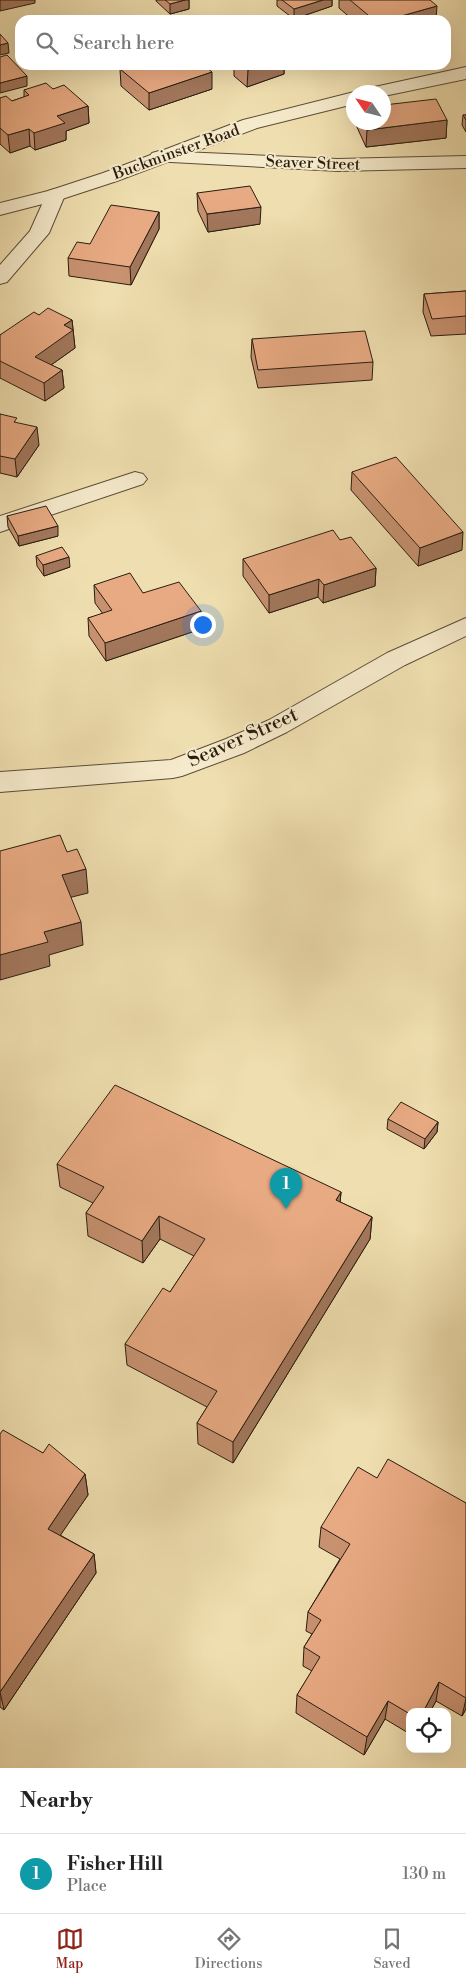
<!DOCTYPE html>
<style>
body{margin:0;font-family:"Libre Bodoni",serif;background:#f6f6f6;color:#222}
.controls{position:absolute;right:15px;bottom:15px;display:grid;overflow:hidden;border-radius:10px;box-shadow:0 5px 20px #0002}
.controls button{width:45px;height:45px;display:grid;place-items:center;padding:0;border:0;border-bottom:1px solid #e0e0e0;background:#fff;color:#222;font:25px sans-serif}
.compass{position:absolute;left:346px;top:85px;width:45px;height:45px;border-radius:50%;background:#fff;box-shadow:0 5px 20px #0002;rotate:305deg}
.you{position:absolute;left:202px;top:624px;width:18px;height:18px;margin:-12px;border:4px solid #fff;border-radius:50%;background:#1a73e8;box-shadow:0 0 0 8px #1a73e833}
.badge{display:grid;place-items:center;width:32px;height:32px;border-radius:50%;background:#8f2418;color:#fff;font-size:16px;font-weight:700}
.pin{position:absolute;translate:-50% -41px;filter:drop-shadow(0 1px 2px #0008)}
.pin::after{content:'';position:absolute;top:26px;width:18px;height:15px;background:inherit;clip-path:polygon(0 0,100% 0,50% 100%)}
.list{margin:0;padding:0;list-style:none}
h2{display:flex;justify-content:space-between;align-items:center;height:65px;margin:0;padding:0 20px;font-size:21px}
h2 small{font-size:16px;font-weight:400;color:#767676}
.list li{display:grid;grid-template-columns:32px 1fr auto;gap:15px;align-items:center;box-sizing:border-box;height:80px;padding:0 20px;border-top:1px solid #e0e0e0}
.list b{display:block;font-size:19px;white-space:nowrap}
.list p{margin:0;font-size:16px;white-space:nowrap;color:#767676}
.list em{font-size:16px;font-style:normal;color:#767676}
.icon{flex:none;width:28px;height:28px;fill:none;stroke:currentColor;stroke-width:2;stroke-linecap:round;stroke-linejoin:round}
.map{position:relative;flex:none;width:466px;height:1768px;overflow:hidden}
.search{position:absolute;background:#fff;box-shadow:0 5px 20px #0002;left:15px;right:15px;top:15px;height:55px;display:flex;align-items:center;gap:12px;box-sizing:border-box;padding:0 18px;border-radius:15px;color:#767676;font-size:19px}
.sheet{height:145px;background:#fff}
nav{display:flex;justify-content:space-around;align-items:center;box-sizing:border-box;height:70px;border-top:1px solid #e0e0e0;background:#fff;font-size:14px;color:#767676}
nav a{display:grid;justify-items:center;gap:2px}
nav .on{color:#8f2418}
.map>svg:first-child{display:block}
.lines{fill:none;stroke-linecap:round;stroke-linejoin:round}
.minor-casing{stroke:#5b4d38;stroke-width:2}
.tertiary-casing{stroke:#5b4d38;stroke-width:2}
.minor{fill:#f5eacb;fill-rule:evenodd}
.tertiary{fill:#f5eacb;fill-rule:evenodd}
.wall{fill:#c89271;stroke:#2a1d10}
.shaded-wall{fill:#a2775c;stroke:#2a1d10}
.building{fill:#e8aa83;stroke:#2a1d10}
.labels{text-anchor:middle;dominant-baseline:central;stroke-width:4;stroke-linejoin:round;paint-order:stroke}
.far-street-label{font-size:16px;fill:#2a1d10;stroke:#f5eacb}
.street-label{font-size:20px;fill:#2a1d10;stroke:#f5eacb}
</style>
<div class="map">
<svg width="466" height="1768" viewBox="0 0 466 1768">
<rect width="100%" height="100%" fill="#efdeaf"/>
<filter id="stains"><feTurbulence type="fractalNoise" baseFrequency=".004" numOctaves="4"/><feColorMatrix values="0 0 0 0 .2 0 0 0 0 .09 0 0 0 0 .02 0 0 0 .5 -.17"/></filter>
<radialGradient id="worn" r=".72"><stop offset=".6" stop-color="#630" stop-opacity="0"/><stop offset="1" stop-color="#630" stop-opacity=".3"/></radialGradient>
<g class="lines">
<g class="minor-casing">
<g id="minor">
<path d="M159,151L338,159L466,156V168L338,171L152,161L149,157L152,153Z"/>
<path d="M55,189L62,191L65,195L49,233L7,282L0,284V265L30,231L48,191Z"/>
<path d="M135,472L143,474L147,479L143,484L0,532V516Z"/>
<path d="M466,618V636L405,665L287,732L244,753L182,776L173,778L0,792V772L171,760L226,739L269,720L387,653Z"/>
</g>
</g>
<g class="tertiary-casing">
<g id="tertiary">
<path d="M466,67V79L384,96V92H368L370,88Z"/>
<path d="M354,92V104L257,128L117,181L62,199L0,215V203L48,191L103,173L243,120Z"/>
</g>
</g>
<use href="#minor" class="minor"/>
<use href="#tertiary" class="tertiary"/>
</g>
<g class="wall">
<path d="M156,0H189V9L170,14L156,1Z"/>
<path d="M277,0H332V6L294,19L277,6Z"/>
<path d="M339,0H430L436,20H353L339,8Z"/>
<path d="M234,65H294L284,68V74L247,87L234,76Z"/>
<path d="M120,69L212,89L149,110L121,86Z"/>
<path d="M53,89L88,106L89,123L66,131V140L35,150L30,146L10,153L0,144V98L12,101L24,97V90Z"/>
<path d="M463,115H466V132L462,125Z"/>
<path d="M447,120L446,138L366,147L356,125V122H384Z"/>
<path d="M197,193L260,224L208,232L198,211Z"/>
<path d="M159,212V229L131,285L69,276L68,258L90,244Z"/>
<path d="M466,291V334L431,336L423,312L424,294Z"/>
<path d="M39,315L72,320L73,329V330L75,348L51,365L62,370L64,388L45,401L0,378V335Z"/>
<path d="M252,339L373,362L372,380L258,388L251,357Z"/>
<path d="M0,414L17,423L39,445L17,477L0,473Z"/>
<path d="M352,472L462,550L418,566L351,490Z"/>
<path d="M7,516L58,536L19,546L8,527Z"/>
<path d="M340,540L376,568L375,586L323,603L318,597L269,613L243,576V559Z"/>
<path d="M36,556L70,567L44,576L37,566Z"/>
<path d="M94,585L143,593L201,611V629L106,661L89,636L88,618L103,614L95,603Z"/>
<path d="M388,1119L438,1122L437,1132L424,1149L387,1129Z"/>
<path d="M57,1164L341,1192L340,1202L372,1217L370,1239L233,1463L198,1444L197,1423L207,1407L127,1365L125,1344L170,1292L194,1256L160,1239L143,1263L88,1236L86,1213L93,1203L60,1187Z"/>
<path d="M0,1434L43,1453L85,1474L88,1495L60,1535L94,1554L96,1573L4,1710L0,1707Z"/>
<path d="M377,1478L466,1503V1709L462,1716L436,1701L430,1712H410V1734L385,1719L364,1755L296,1713L297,1695L312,1671L303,1666L304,1647L312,1634L306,1631L308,1612L340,1559L319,1547L321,1527Z"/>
</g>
<g class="shaded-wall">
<path d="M0,0H35V3L0,11Z"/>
<path d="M185,0H189V9L170,14V4Z"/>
<path d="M323,0H332V6L294,19V9Z"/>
<path d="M437,6L436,20H387Z"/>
<path d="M8,43L9,53L0,55V45Z"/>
<path d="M262,65H294L284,68V74L247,87L248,70Z"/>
<path d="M212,72V89L149,110V93Z"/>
<path d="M27,76V86L0,93V83Z"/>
<path d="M88,106L89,123L66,131V140L35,150L34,133L57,116Z"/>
<path d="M447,120L446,138L366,147L367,130Z"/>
<path d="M29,129L30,146L10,153L8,135Z"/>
<path d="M261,207L260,224L208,232L207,214Z"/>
<path d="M159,212V229L131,285L130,267Z"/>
<path d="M72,320L75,348L37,375L35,357L64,325Z"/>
<path d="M62,370L64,388L45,401L44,383Z"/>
<path d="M37,427L39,445L17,477L15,459Z"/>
<path d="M58,526V536L19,546L18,536Z"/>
<path d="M463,532L462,550L418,566L420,548Z"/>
<path d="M69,557L70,567L44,576L43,565Z"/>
<path d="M376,568L375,586L323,603L324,585Z"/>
<path d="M319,579L318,597L269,613V595Z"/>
<path d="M201,611V629L106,661L105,643Z"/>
<path d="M86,869L88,893L64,899L62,875Z"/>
<path d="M81,922L83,945L49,955L50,966L0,980V955L44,932Z"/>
<path d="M438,1122L437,1132L424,1149L425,1139Z"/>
<path d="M341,1192L339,1215L336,1200Z"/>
<path d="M159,1216L160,1239L143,1263L142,1241Z"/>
<path d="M372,1217L370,1239L233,1463V1442Z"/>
<path d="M85,1474L88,1495L51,1549L48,1529Z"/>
<path d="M94,1554L96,1573L4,1710L0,1692Z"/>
<path d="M439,1682L436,1701L430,1712H423Z"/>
<path d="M466,1699V1709L462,1716Z"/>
<path d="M388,1701L385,1719L364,1755L367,1737Z"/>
</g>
<g class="building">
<path d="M165,0H185L170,4Z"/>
<path d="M282,0H323L294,9Z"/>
<path d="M350,0H430L437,6L387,20H374Z"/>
<path d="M0,34L8,43L0,45Z"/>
<path d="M7,55L27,76L0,83V57Z"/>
<path d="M132,65H204L212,72L149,93L120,69Z"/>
<path d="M241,65H262L248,70Z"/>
<path d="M46,83L53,89L64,85L88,106L57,116L65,123L34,133L29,129L8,135L0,128V98L6,96L12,101L29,95L24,90Z"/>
<path d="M436,99L447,120L367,130L363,122H384V105Z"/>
<path d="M463,115H466V120Z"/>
<path d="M250,186L261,207L207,214L197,193Z"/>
<path d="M111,205L159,212L130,267L68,258L77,242L90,244Z"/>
<path d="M466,291V316L432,319L424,294Z"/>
<path d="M48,308L72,320L64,325L73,330L35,357L62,370L44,383L0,361V335L34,312L39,315Z"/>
<path d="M365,331L373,362L258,370L252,339Z"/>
<path d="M0,414L17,418L14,422L37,427L15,459L0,456Z"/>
<path d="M396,457L463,532L420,548L352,472Z"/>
<path d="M46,506L58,526L18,536L7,516Z"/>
<path d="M333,530L340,540L351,537L376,568L324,585L319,579L269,595L243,559Z"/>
<path d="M62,547L69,557L43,565L36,556Z"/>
<path d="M130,573L143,593L179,582L201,611L105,643L88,618L112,610L94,585Z"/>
<path d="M60,835L67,852L77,849L86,869L62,875L81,922L44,932L48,942L0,955V851Z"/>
<path d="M115,1085L341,1192L336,1200L372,1217L233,1442L197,1423L217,1391L125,1344L163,1288L170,1292L205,1239L159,1216L142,1241L86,1213L104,1187L57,1164Z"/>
<path d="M401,1102L438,1122L425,1139L388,1119Z"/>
<path d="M3,1430L43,1453L49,1444L85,1474L48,1529L94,1554L0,1692V1434Z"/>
<path d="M388,1459L466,1503V1698L439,1682L423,1712H410V1714L388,1701L367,1737L297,1695L320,1657L304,1647L321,1620L308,1612L350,1544L321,1527L358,1467L377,1478Z"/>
</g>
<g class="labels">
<g class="far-street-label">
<text transform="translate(176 152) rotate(-20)">Buckminster Road</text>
<text transform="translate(313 163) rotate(2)">Seaver Street</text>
</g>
<g class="street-label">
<text transform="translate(243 738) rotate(-24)">Seaver Street</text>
</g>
</g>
<rect width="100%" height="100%" filter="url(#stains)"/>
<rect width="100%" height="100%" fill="url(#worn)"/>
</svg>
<div class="controls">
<button><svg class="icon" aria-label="locate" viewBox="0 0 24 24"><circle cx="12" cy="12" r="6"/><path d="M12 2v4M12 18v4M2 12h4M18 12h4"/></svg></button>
</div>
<svg class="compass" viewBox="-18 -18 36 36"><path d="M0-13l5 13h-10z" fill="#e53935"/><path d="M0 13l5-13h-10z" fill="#767676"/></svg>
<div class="you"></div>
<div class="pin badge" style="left:286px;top:1209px;background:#0f9aa8">1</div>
<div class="search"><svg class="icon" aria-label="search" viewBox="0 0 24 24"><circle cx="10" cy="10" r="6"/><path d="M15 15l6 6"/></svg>Search here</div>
</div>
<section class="sheet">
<h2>Nearby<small></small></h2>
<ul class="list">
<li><span class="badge" style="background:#0f9aa8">1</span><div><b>Fisher Hill</b><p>Place</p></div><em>130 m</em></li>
</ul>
</section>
<nav>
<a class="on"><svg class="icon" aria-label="map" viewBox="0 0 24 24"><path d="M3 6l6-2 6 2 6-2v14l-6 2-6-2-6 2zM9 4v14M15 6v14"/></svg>Map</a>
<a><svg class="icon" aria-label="directions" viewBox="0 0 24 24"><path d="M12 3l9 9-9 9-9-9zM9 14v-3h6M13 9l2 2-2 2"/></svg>Directions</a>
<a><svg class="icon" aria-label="saved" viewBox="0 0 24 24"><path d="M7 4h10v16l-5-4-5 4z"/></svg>Saved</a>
</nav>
